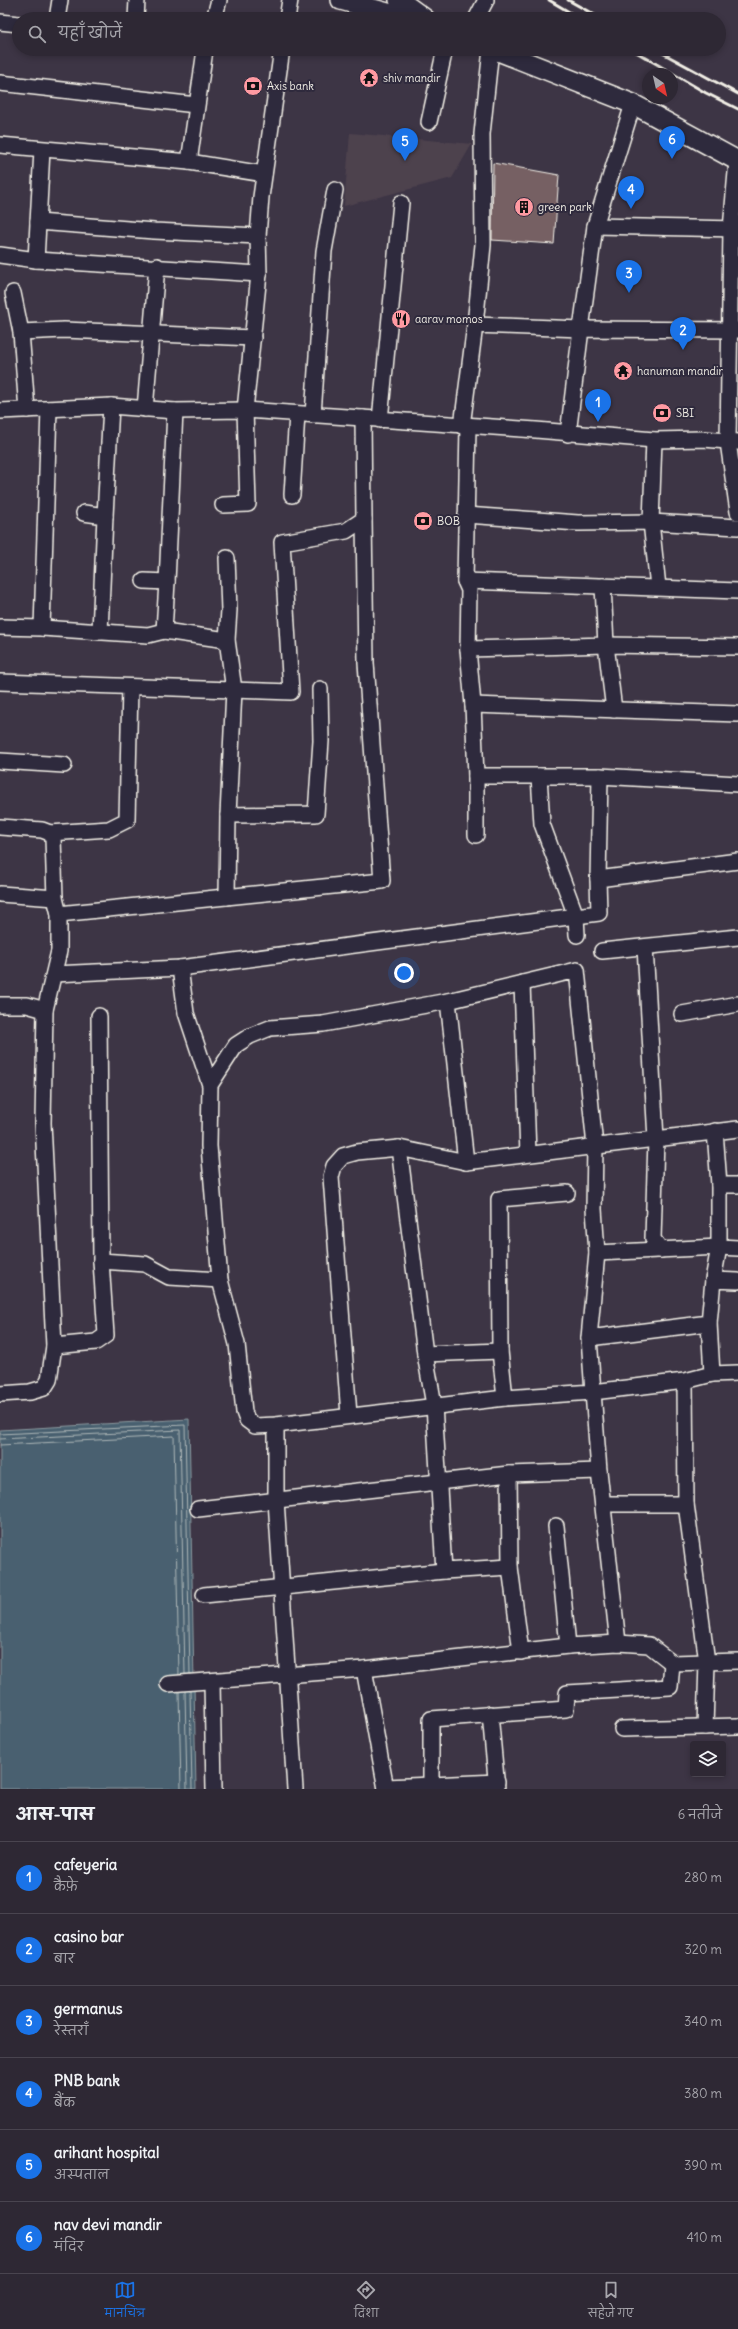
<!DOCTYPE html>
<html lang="hi">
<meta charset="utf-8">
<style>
body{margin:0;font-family:Delius,"Playpen Sans Deva",sans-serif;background:#36303c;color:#f1f3f6}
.controls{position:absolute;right:12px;bottom:12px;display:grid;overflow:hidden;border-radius:4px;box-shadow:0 2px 6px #0003}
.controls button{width:36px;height:36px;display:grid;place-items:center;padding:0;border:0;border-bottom:1px solid #49444f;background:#2e2834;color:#f1f3f6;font:20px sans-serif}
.compass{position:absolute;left:642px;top:68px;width:36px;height:36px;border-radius:50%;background:#2e2834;box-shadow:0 2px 6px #0003;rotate:146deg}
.you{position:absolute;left:404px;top:973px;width:14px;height:14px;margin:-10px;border:3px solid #fff;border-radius:50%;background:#1a73e8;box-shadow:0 0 0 6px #1a73e833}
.badge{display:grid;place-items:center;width:26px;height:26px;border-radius:50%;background:#1a73e8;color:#fff;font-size:13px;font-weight:700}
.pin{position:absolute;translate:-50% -33px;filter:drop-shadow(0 1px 2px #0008)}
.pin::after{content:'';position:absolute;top:21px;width:14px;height:12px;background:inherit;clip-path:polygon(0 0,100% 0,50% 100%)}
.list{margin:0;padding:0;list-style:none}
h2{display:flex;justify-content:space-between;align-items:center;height:52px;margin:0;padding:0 16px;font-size:17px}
h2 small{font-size:13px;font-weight:400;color:#a7a6ac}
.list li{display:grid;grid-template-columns:26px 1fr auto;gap:12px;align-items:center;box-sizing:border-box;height:72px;padding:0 16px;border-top:1px solid #49444f}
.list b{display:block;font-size:15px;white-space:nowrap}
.list p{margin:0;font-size:13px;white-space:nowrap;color:#a7a6ac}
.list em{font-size:13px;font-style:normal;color:#a7a6ac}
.icon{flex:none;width:22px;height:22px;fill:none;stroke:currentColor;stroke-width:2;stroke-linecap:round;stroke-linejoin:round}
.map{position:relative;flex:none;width:738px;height:1789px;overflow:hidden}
.search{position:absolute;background:#2e2834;box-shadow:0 2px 6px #0003;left:12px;right:12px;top:12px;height:44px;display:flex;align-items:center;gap:10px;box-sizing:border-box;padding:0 14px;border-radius:22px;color:#a7a6ac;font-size:15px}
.sheet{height:484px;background:#2e2834}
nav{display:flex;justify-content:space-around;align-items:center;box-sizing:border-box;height:56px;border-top:1px solid #49444f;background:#2e2834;font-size:11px;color:#a7a6ac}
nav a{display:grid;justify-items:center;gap:2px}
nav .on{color:#1a73e8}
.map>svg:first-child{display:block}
.built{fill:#4e424e}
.water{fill:#486170;stroke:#8d9ba0}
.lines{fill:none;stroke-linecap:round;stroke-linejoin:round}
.shore{stroke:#afb7b8;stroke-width:1}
.building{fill:#766064;stroke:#f4f1e8}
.minor-casing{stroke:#f4f1e8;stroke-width:18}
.tertiary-casing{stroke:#f4f1e8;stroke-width:22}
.minor{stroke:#2f2a3d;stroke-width:15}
.tertiary{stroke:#2f2a3d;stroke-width:19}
.rail{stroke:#f4f1e8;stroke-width:3}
.labels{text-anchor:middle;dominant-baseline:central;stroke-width:4;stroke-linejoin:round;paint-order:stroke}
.poi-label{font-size:11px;fill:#f4f1e8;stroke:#2f2a3d;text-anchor:start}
</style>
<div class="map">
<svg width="738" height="1789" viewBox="0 0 738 1789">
<rect width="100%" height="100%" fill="#3d3545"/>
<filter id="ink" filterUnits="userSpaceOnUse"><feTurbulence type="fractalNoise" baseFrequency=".025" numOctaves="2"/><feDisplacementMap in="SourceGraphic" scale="8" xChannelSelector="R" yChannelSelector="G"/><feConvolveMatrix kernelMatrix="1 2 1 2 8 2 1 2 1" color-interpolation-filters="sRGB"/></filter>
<g filter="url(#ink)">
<path class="built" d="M350,133L472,144L452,178L344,206Z"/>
<path class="water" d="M189,1419L196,1789H0V1430Z"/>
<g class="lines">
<g class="shore">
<path d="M0,1434L185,1425L190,1674"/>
<path d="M0,1439L180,1430L185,1674"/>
<path d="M0,1445L174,1436L179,1675"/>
<path d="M185,1691L187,1789"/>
<path d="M190,1691L192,1789"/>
<path d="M179,1692L181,1789"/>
</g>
</g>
<path class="building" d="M493,163L559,175L554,244L492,240Z"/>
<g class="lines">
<g class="minor-casing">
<g id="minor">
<path d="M57,19L60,0"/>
<path d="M136,19L137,0"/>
<path d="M214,19L219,0"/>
<path d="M287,19L290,0"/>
<path d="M476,19L486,0"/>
<path d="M0,22L19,24"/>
<path d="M0,83L196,105"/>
<path d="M429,122L445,49"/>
<path d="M0,145L189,162L264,174"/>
<path d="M737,161L731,229L728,442L738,512"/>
<path d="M189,162L205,50"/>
<path d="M38,222L154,231L258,236"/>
<path d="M595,226L738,229"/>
<path d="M0,255L36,260L42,150"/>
<path d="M36,260L259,274"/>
<path d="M13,293L21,332L27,410"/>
<path d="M475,325L483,245L482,134L491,49"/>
<path d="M21,332L64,330L253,338"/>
<path d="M145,409L157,266"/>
<path d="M0,411L111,406L175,411L245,410L536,430L654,440L704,439L738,442"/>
<path d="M313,415L324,251L335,190"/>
<path d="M380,420L401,203"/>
<path d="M462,426L475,325L581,329L595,226L633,104"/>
<path d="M468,427L465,581L469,590L468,649L473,705L476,776H600L738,784"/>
<path d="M568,434L581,329L738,330"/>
<path d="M654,440L651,522L658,587"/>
<path d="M292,495L297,414"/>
<path d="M223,505L248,504L245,410L259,274L258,236L261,197L282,49"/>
<path d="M84,513L105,516L111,406"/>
<path d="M466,515L578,523L651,522L738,527"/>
<path d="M227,558L229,610L227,640L234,690L228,815L227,897"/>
<path d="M144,581L167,582L175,411"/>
<path d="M465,581L738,591"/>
<path d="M0,627L42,628L49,409"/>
<path d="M42,628L148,635L164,631L227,640"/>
<path d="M164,631L167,582"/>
<path d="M100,632L105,516"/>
<path d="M468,649L606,645L603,586"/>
<path d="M0,682L291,692L282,542L346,531L364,519L363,418"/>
<path d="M473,705L738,714"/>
<path d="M614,710L606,645L738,647"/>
<path d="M0,761L64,765"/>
<path d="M476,776V835"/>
<path d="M539,776L542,824L576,916L577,935"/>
<path d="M228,815L316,814L321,741L320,689"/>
<path d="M0,827L42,830L50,833L53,838L55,898L59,914V951L45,1010L43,1123L54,1346L49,1380L44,1388L30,1392L0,1394"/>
<path d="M50,833L109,829L127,820L130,687"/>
<path d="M598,879L600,776"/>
<path d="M0,894L55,898"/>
<path d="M59,914L382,881L366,663L364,519"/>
<path d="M645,947L656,1139L653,1239L661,1250"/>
<path d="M602,951L738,937"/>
<path d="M180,968L186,1013L210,1085L209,1146L220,1280L237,1344L244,1412L247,1420L255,1426L276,1425L505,1398L593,1392L589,1338L597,1253L594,1209L595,1146L577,970L448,1001L323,1024L270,1028L250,1036L236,1045L210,1085"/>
<path d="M54,974L180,968L599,913L598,879L738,861"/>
<path d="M522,983L528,1154"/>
<path d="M448,1001L466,1162"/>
<path d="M0,1005H27L45,1010"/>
<path d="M682,1014L738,1004"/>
<path d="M99,1016L101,1261L145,1264L169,1277L220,1280"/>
<path d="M399,1148L425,1354L434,1405L444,1571"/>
<path d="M719,1185H738"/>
<path d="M597,1253L719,1247L738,1248"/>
<path d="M713,1280L719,1247V1185L715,1131"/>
<path d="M589,1338L709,1323"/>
<path d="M54,1346L96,1342L106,1335L101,1261"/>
<path d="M425,1354L500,1351"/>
<path d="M712,1374L738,1373"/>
<path d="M685,1381L686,1504L707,1662L705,1727"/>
<path d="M505,1398L500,1351L499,1199L567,1193"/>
<path d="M349,1415L331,1177L334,1166L343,1156L357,1152L399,1148L466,1162L738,1129"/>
<path d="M276,1425V1500L295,1789"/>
<path d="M509,1474L510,1567L521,1652"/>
<path d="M603,1504H686"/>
<path d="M198,1509L509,1474L599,1471"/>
<path d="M556,1526L568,1646"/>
<path d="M204,1595L444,1571L510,1567"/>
<path d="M618,1643L599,1471L593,1392L685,1381L712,1374L709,1323L713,1280L738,1281"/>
<path d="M364,1669L386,1789"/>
<path d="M212,1682L214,1789"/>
<path d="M168,1684L364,1669L568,1646L618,1643L649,1645L672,1663L738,1661"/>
<path d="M490,1714L497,1789"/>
<path d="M622,1729L738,1726"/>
<path d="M497,1782L431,1785V1719L566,1709L567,1693L670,1687L672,1663"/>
<path d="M386,1787L431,1785"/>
</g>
</g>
<g class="tertiary-casing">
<g id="tertiary">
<path d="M341,0L409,19"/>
<path d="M399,0L425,19"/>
<path d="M493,49L633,104L738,161"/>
</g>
</g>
<use href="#minor" class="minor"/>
<use href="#tertiary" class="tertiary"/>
<g class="rail">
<path d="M549,0L581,19"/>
<path d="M568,0L602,19"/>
<path d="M631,49L706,93L738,109"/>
<path d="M655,49L738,94"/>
</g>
</g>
</g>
<defs>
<g id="temple-disc" transform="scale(1)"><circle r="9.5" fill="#ff9aa2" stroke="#2f2a3d"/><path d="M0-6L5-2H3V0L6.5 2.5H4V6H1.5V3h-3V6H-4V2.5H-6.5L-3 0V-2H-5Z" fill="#111"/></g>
<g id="bank-disc" transform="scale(1)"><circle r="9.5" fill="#ff9aa2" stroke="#2f2a3d"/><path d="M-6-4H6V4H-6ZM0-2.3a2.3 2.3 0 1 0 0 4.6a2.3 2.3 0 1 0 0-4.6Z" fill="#111"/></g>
<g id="building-disc" transform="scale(1)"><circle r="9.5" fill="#ff9aa2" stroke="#2f2a3d"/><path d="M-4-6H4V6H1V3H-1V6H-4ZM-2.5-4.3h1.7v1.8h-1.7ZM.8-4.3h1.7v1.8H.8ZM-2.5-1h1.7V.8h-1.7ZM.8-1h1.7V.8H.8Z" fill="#111"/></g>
<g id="restaurant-disc" transform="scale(1)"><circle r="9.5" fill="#ff9aa2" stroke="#2f2a3d"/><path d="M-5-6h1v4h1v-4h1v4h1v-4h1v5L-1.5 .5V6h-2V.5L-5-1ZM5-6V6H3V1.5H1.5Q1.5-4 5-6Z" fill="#111"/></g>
</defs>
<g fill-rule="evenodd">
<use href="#temple-disc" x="369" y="78"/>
<use href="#bank-disc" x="253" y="86"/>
<use href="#building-disc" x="524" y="207"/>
<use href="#restaurant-disc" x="401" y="319"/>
<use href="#temple-disc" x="623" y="371"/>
<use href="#bank-disc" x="662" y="413"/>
<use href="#bank-disc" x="423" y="521"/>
</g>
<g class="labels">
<g class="poi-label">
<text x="383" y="78">shiv mandir</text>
<text x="267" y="86">Axis bank</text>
<text x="538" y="207">green park</text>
<text x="415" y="319">aarav momos</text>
<text x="637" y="371">hanuman mandir</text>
<text x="676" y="413">SBI</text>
<text x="437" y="521">BOB</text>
</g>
</g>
</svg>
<div class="controls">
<button><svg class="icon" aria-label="layers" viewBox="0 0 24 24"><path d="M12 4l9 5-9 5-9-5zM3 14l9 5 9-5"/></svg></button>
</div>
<svg class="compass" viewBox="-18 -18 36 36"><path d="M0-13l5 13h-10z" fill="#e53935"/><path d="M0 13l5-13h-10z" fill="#a7a6ac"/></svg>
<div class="you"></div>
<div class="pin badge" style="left:598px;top:422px">1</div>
<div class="pin badge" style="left:683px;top:350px">2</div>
<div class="pin badge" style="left:629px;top:293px">3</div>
<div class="pin badge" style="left:631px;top:209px">4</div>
<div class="pin badge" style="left:405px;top:161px">5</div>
<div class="pin badge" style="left:672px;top:159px">6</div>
<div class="search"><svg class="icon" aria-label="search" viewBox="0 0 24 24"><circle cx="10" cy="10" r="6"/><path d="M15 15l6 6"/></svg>यहाँ खोजें</div>
</div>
<section class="sheet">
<h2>आस-पास<small>6 नतीजे</small></h2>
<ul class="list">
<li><span class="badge">1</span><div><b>cafeyeria</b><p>कैफ़े</p></div><em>280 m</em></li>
<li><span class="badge">2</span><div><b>casino bar</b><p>बार</p></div><em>320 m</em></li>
<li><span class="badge">3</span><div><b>germanus</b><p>रेस्तराँ</p></div><em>340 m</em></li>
<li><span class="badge">4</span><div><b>PNB bank</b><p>बैंक</p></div><em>380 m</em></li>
<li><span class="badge">5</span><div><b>arihant hospital</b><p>अस्पताल</p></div><em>390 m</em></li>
<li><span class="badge">6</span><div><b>nav devi mandir</b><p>मंदिर</p></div><em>410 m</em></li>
</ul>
</section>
<nav>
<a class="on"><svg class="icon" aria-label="map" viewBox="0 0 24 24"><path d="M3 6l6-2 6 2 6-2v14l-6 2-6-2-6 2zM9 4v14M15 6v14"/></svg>मानचित्र</a>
<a><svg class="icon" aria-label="directions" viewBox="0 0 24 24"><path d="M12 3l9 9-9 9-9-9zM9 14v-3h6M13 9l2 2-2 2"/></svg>दिशा</a>
<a><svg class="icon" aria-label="saved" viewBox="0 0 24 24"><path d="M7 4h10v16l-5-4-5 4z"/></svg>सहेजे गए</a>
</nav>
